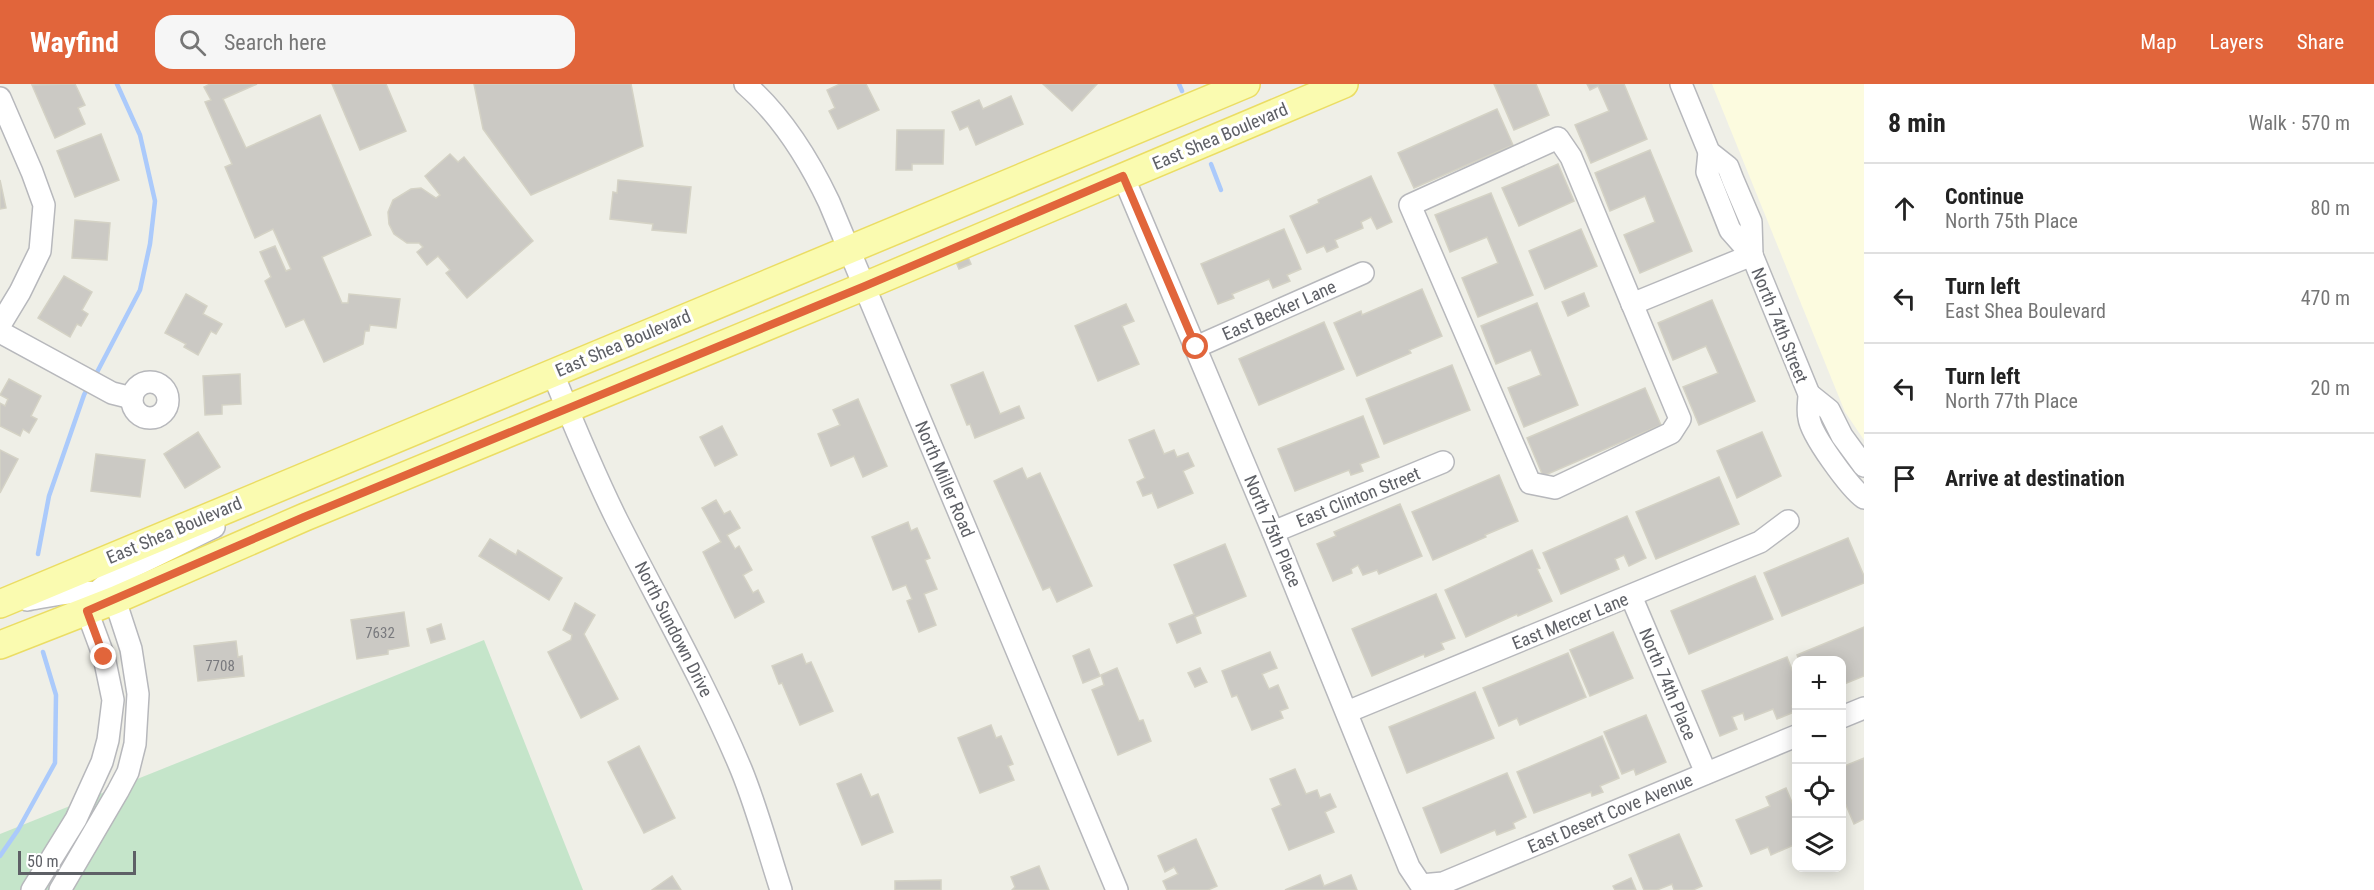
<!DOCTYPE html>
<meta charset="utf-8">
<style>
body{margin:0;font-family:"Roboto Condensed",sans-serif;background:#f6f6f6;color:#222}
.controls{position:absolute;right:18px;bottom:18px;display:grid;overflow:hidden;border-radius:12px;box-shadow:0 3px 15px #0003}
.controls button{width:54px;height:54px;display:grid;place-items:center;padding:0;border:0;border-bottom:2px solid #e0e0e0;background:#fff;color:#222;font:30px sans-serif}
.scale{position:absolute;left:18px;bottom:15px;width:118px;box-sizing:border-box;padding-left:6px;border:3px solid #5e6066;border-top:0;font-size:16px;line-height:21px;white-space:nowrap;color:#5e6066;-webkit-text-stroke:4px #fff;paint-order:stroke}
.stop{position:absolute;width:18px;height:18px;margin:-14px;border:4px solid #e1653b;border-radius:50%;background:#fff}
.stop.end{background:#e1653b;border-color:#fff;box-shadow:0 2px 6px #0008}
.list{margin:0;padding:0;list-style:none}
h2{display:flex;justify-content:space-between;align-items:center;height:78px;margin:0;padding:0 24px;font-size:26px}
h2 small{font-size:20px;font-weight:400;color:#767676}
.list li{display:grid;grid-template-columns:39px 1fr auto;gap:18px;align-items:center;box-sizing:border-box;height:90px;padding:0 24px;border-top:2px solid #e0e0e0}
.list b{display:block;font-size:22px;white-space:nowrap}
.list p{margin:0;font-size:20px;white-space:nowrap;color:#767676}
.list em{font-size:20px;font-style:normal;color:#767676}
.icon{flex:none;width:33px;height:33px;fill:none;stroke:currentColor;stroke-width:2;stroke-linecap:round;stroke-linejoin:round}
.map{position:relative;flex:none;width:1864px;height:806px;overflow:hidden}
header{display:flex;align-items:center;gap:36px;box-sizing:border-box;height:84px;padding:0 30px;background:#e1653b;color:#fff}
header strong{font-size:28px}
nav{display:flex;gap:33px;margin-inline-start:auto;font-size:21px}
.search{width:420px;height:54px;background:#f6f6f6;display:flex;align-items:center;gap:15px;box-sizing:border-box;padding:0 21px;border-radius:18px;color:#767676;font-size:22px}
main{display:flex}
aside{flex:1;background:#fff}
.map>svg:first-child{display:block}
.commercial{fill:#fcfbdf}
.green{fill:#c5e5ca}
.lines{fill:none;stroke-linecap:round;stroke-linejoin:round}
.stream{stroke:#abcafb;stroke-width:4.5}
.building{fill:#cbc9c4;stroke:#d4d2c5;stroke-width:1.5}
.minor-casing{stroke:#b7b8bc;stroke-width:24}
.major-casing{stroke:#ebdd64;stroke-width:30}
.minor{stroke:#fff;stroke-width:21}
.major{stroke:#fafbb0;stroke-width:27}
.route{stroke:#e1653b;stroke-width:8}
.labels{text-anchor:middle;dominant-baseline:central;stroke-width:6;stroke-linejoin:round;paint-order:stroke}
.number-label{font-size:15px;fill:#797a7e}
.street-label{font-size:18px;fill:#5e6066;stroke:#fff}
</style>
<header>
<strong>Wayfind</strong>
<div class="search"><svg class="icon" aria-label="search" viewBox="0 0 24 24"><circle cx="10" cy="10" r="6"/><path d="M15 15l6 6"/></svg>Search here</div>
<nav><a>Map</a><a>Layers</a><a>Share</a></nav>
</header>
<main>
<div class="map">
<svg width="1864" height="806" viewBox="0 0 1864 806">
<rect width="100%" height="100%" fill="#efefe7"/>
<path class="commercial" d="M1712,0H1864V356L1845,328Z"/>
<path class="green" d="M484,556L583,806H0V750Z"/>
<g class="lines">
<g class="stream">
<path d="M1179,0L1182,7"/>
<path d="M1211,80L1221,106"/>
<path d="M94,294L140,206L150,160L155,117L140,51L117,0"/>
<path d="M38,470L49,412L84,311L88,303"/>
<path d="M0,772L18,746L55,679L56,611L43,568"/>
</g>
</g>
<g class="building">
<path d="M75,0L85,21L78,24L85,40L55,54L32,1Z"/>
<path d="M210,0H257L223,15L246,64L320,31L371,151L322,173L342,219H348L349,210L400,215L396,244L370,241L369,247H365L363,260L324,278L304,235L286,243L265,197L271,193L260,168L275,162L286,187L291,185L273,145L255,154L225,83L232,80L205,18L211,16L204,3Z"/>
<path d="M332,0H386L406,47L360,66Z"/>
<path d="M474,0H631L643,62L531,111L483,45Z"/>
<path d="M840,0H866L879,26L838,45L829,27L835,24L827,6Z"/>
<path d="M1043,0H1097L1072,27Z"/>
<path d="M1494,0H1536L1549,31L1514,46Z"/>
<path d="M1587,0H1624L1647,55L1591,79L1575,41L1609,27L1598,2L1590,6Z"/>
<path d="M1011,12L1023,40L976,61L968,42L960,46L952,28L979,16L983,25Z"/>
<path d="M1497,25L1513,61L1414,104L1398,69Z"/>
<path d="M897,46H944L943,80H912V86H896Z"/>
<path d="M101,50L119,96L75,113L57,67Z"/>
<path d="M1650,66L1692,167L1640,189L1624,151L1655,138L1645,112L1610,127L1595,89Z"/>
<path d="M450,70L458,78L464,73L533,157L467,214L446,189L450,186L438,172L427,181L417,168L423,163L419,159H407L394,150L389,140L388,128L393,116L411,105L421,104L436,114L440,111L425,92Z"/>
<path d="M1558,80L1574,117L1519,142L1502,104Z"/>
<path d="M1371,92L1392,138L1377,145L1371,133L1361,138L1363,144L1335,156L1338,163L1327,168L1324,162L1307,169L1290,132L1319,119L1318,116Z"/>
<path d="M0,96L6,124L0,125Z"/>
<path d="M618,96L691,103L686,149L652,146L653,140L610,135L613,108L617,109Z"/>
<path d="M1491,109L1533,211L1478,233L1462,194L1498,179L1487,153L1450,168L1435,131Z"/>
<path d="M75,136L110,139L107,176L72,174Z"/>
<path d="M1284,145L1301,185L1287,191L1290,197L1273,204L1269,195L1232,210L1234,214L1218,220L1201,180Z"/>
<path d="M1581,145L1597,182L1545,205L1529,167Z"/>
<path d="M968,173L971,180L959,185L956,178Z"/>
<path d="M64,192L92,208L82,226L88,230L81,242L77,240L70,253L38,234Z"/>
<path d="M1422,205L1442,252L1409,266L1411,269L1357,292L1334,239L1361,227L1362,231Z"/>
<path d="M1584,209L1589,222L1568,232L1562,218Z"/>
<path d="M186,210L207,222L203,230L222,240L216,250L211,247L198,271L184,263L186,260L165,249Z"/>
<path d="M1712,216L1755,317L1699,341L1683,303L1718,289L1706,262L1673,276L1658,239Z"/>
<path d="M1537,219L1578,321L1524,343L1508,304L1541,291L1531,266L1496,280L1481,242Z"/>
<path d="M1126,220L1134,237L1122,242L1139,280L1098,297L1075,242Z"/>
<path d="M1324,238L1344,285L1259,321L1239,275Z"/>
<path d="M1452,281L1470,326L1384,360L1366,315Z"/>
<path d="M983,288L1000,330L1019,322L1024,334L975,354L970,340L967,341L951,301Z"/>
<path d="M240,290L241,320L222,321V330L205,331L203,292Z"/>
<path d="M9,295L41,312L31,332L37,335L29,349L23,345L20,352L0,342V319L5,322L8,315L0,311Z"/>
<path d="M1645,304L1661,341L1543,392L1527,354Z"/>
<path d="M858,315L887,382L863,393L854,372L831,382L818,350L840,341L833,326Z"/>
<path d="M1363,332L1379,373L1360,380L1363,387L1351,391L1349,386L1295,407L1278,365Z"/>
<path d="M722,342L737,371L715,382L700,353Z"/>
<path d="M1154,346L1164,370L1174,366L1177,373L1188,369L1194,382L1183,387L1193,409L1158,424L1152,409L1143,412L1137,398L1145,394L1129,356Z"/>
<path d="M198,348L220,383L185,404L164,370Z"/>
<path d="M1762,348L1781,392L1737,414L1717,367Z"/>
<path d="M0,366L18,375L0,409Z"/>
<path d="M96,370L145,376L140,413L91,407Z"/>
<path d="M1022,384L1027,395L1040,389L1092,502L1057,518L1050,503L1043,506L994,397Z"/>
<path d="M1499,391L1518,437L1485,451L1486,453L1433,476L1412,428Z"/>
<path d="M1719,393L1739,440L1656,475L1636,428Z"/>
<path d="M716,416L724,430L730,427L740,444L727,451L735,465L739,462L752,486L743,491L753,509L758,506L764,518L735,534L703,468L721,458L702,424Z"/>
<path d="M1400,420L1422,472L1379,490L1377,486L1363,491L1358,481L1351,485L1352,489L1333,497L1317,460L1336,452L1334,448Z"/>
<path d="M1627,432L1646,474L1629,482L1624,471L1615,475L1619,485L1561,510L1543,469Z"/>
<path d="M908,438L911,447L917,444L930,474L925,476L937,505L924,510L936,541L919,548L907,517L912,515L906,501L893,506L872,453Z"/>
<path d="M1848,454L1864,492V499L1782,532L1764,489Z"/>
<path d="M490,455L516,471L518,466L562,494L549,516L479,472Z"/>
<path d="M1225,460L1246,512L1195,533L1201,549L1177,559L1169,540L1194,530L1174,481Z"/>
<path d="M1532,466L1540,484L1537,485L1552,517L1518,532L1517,530L1466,553L1445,506Z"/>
<path d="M1755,492L1773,535L1689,570L1671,527Z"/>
<path d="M1436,510L1455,554L1441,559L1444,565L1425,573L1424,570L1372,592L1352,545Z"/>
<path d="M575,519L595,531L584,550L618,615L581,634L548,568L571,556L572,551L563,546Z"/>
<path d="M404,528L409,562L388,566V570L357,575L351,536Z"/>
<path d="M441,540L445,555L431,559L427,545Z"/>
<path d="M1864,543V592L1842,601V576H1799L1797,571Z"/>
<path d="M1613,548L1633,594L1590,612L1570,566Z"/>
<path d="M236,557L238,573L242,572L244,592L198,597L194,562Z"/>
<path d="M1089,565L1100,592L1083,599L1073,572Z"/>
<path d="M1270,568L1277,584L1262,590L1269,605L1278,601L1288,624L1280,627L1283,634L1252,646L1237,611L1232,613L1222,587Z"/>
<path d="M1568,569L1586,613L1520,641L1517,634L1499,642L1483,604Z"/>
<path d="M802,570L806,580L811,578L833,627L800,641L782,599L779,600L772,582Z"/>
<path d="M1787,573L1796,596V620L1792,622L1794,628L1777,635L1773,625L1745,636L1743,629L1732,633L1737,645L1720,652L1702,607Z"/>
<path d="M1117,584L1139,637L1143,636L1151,657L1118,671L1092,606L1104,601L1101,591Z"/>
<path d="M1200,584L1207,598L1195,603L1188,589Z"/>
<path d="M1475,608L1494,654L1407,689L1389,643Z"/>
<path d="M1646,631L1666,678L1636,691L1634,685L1622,690L1604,648Z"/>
<path d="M991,641L996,654L1001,652L1013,680L1008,682L1014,696L980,709L958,654Z"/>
<path d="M1602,652L1619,694L1600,702L1603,708L1592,712L1591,708L1534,729L1517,688Z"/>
<path d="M639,662L675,734L644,749L608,678Z"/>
<path d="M1864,674V735L1854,740L1846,721L1842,723V683Z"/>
<path d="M1295,685L1306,710L1317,706L1320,714L1330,710L1336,723L1325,728L1334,748L1289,766L1272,725L1281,721L1270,695Z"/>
<path d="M1507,689L1526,733L1513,739L1515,744L1497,751L1495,746L1441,769L1423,724Z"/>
<path d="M861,690L871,713L878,710L893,748L862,761L837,700Z"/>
<path d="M1786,704L1796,728V760L1771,771L1768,763L1751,770L1736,736L1770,722L1766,713Z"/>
<path d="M1679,750L1702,802L1693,806H1674L1672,800L1657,806H1644L1629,771Z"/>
<path d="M1196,755L1217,802L1208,806H1167L1163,797L1178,790L1174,783L1165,788L1158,772Z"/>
<path d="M1039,782L1049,806H1012L1015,803L1011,793Z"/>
<path d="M1320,791L1324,802L1351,791L1357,806H1285Z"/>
<path d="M672,792L681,806H652Z"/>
<path d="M1631,794L1636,806H1615L1613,802Z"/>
<path d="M941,796V806H895V797Z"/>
</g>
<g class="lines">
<g class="minor-casing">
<g id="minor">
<path d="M745,0C782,32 808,74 829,118L1117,806"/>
<path d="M1681,0L1709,68L1728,83L1733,96L1751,138L1752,171"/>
<path d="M0,14L32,88L44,121L40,167L20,208L0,241"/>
<path d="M1558,54L1571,73L1680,335L1671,349L1555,404L1530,399L1410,121Z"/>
<path d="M1709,68L1707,88L1730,146L1752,171L1809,310C1809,318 1807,327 1809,334C1811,351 1850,404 1864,414"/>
<path d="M1123,92L1273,448L1409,783L1421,801L1443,799L1796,652"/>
<path d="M1632,220L1752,171"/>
<path d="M0,248L112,309L132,314"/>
<path d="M1196,263L1363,189"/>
<path d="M553,290C573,339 593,388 617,436C659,519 705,599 741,685C757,724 768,766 781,806"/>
<circle cx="150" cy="316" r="18"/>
<path d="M1809,310L1829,326L1842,352L1864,382"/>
<path d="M1273,448L1443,378"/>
<path d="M1631,512L1706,689"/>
<path d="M27,516C55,511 90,501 115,516L131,565L138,610L135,660L128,688L118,707L60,806"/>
<path d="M1347,628L1760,458L1788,437"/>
<path d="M1842,633L1864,624"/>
<path d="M32,806L76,735L102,678L108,656L113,616L104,573L87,527L96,509L118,490L214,443"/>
</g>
</g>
<g class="major-casing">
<g id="major">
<path d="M0,520L1246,0"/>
<path d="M0,561L115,516L305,433L865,202L1344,0"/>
</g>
</g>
<use href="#minor" class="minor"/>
<use href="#major" class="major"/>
</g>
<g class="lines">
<path class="route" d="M104,573L87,527L304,433L865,202L1123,92L1196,263"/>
</g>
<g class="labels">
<g class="number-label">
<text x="380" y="549">7632</text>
<text x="220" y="582">7708</text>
</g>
<g class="street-label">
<text transform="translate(1220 52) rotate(-23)">East Shea Boulevard</text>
<text transform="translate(1279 226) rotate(-24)">East Becker Lane</text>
<text transform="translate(1780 241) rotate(68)">North 74th Street</text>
<text transform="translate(623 259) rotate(-23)">East Shea Boulevard</text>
<text transform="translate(945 395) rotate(67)">North Miller Road</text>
<text transform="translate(1358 413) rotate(-22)">East Clinton Street</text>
<text transform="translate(174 446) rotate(-23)">East Shea Boulevard</text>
<text transform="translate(1273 447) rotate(67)">North 75th Place</text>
<text transform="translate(1570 537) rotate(-22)">East Mercer Lane</text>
<text transform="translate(674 545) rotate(63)">North Sundown Drive</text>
<text transform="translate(1668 600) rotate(67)">North 74th Place</text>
<text transform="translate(1610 729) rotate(-23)">East Desert Cove Avenue</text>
</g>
</g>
</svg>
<div class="controls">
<button>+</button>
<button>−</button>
<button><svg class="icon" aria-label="locate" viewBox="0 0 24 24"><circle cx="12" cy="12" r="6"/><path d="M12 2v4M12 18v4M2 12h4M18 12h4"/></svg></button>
<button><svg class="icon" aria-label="layers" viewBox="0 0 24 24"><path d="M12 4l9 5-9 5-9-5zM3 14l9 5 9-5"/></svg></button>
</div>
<div class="scale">50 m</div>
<div class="stop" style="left:1196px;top:263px"></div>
<div class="stop end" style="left:104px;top:573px"></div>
</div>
<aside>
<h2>8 min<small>Walk · 570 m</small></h2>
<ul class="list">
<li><svg class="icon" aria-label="ahead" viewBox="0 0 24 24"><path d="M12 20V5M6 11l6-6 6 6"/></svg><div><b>Continue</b><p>North 75th Place</p></div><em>80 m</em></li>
<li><svg class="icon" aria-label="left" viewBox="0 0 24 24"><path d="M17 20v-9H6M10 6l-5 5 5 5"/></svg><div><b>Turn left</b><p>East Shea Boulevard</p></div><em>470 m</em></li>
<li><svg class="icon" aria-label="left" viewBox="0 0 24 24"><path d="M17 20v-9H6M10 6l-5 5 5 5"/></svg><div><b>Turn left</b><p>North 77th Place</p></div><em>20 m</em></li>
<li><svg class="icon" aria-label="arrive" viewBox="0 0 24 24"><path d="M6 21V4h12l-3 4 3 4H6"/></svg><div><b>Arrive at destination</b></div></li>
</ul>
</aside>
</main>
